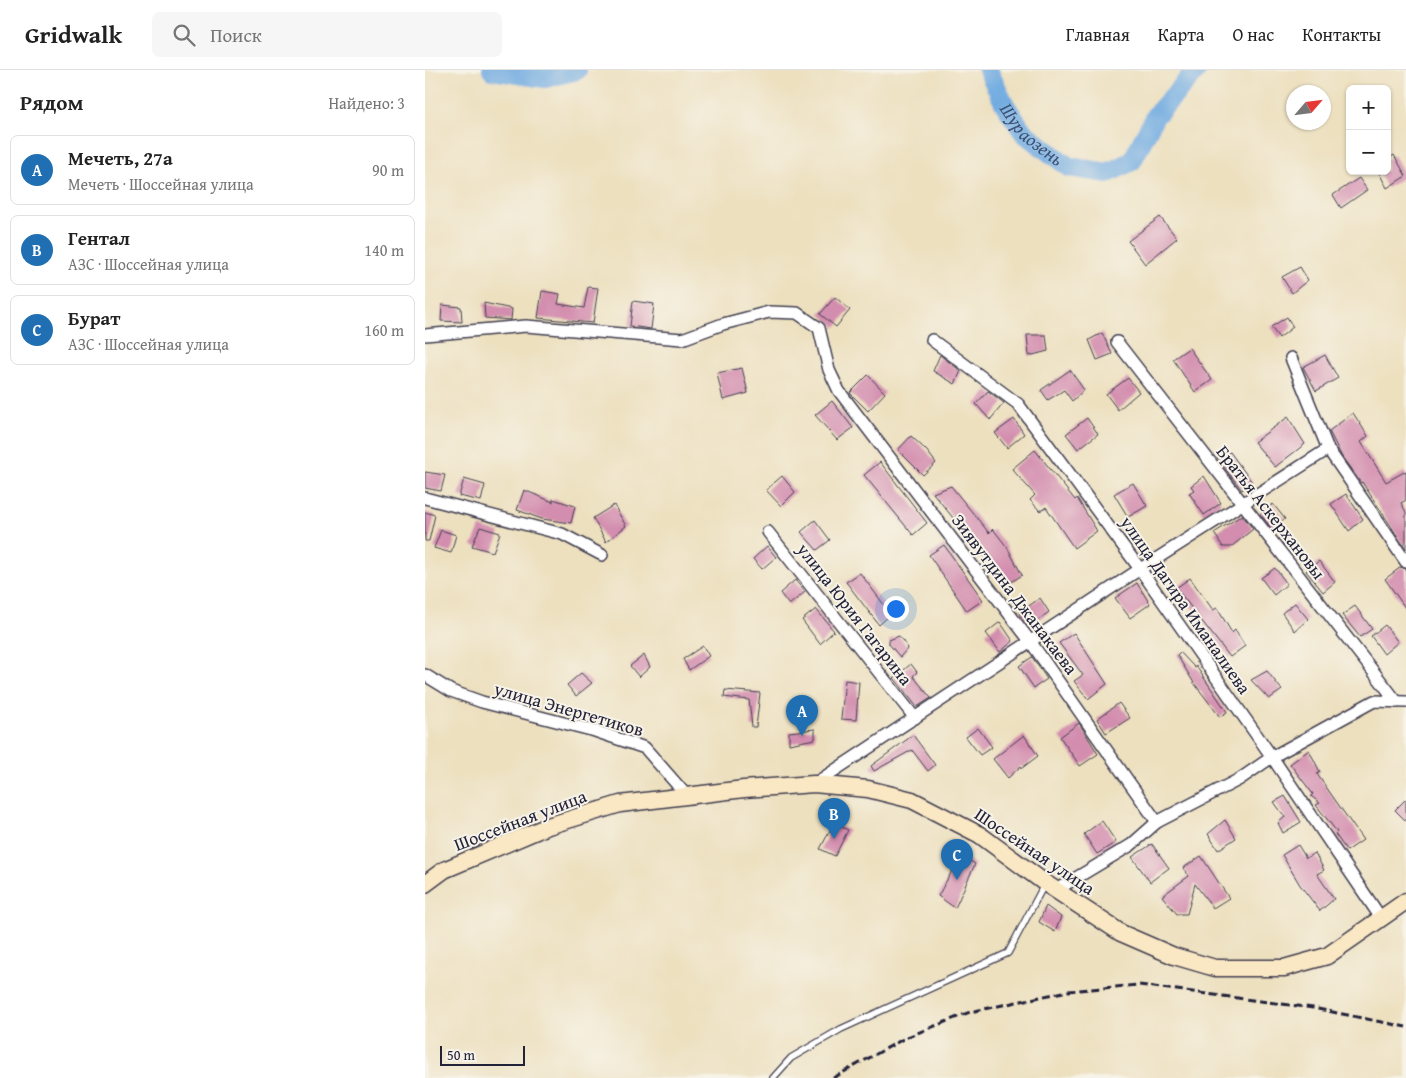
<!DOCTYPE html>
<html lang="ru">
<meta charset="utf-8">
<style>
body{margin:0;font-family:"Gentium Book Plus",serif;background:#f6f6f6;color:#222}
.controls{position:absolute;right:15px;top:15px;display:grid;overflow:hidden;border-radius:8px;box-shadow:0 1px 4px #0004}
.controls button{width:45px;height:45px;display:grid;place-items:center;padding:0;border:0;border-bottom:1px solid #e0e0e0;background:#fff;color:#222;font:25px sans-serif}
.compass{position:absolute;left:861px;top:15px;width:45px;height:45px;border-radius:50%;background:#fff;box-shadow:0 1px 4px #0004;rotate:62deg}
.scale{position:absolute;left:15px;bottom:12px;width:85px;box-sizing:border-box;padding-left:5px;border:2px solid #22223b;border-top:0;font-size:14px;line-height:18px;white-space:nowrap;color:#22223b;-webkit-text-stroke:4px #f7f3e8;paint-order:stroke}
.you{position:absolute;left:470px;top:538px;width:18px;height:18px;margin:-12px;border:4px solid #fff;border-radius:50%;background:#1a73e8;box-shadow:0 0 0 8px #1a73e833}
.badge{display:grid;place-items:center;width:32px;height:32px;border-radius:50%;background:#1f6fb2;color:#fff;font-size:16px;font-weight:700}
.pin{position:absolute;translate:-50% -41px;filter:drop-shadow(0 1px 2px #0008)}
.pin::after{content:'';position:absolute;top:26px;width:18px;height:15px;background:inherit;clip-path:polygon(0 0,100% 0,50% 100%)}
.list{margin:0;padding:0;list-style:none}
h2{display:flex;justify-content:space-between;align-items:center;height:65px;margin:0;padding:0 20px;font-size:21px}
h2 small{font-size:16px;font-weight:400;color:#767676}
.list li{display:grid;grid-template-columns:32px 1fr auto;gap:15px;align-items:center;box-sizing:border-box;height:70px;margin:0 10px 10px;padding:0 10px;border:1px solid #e0e0e0;border-radius:8px}
.list b{display:block;font-size:19px;white-space:nowrap}
.list p{margin:0;font-size:16px;white-space:nowrap;color:#767676}
.list em{font-size:16px;font-style:normal;color:#767676}
.icon{flex:none;width:28px;height:28px;fill:none;stroke:currentColor;stroke-width:2;stroke-linecap:round;stroke-linejoin:round}
.map{position:relative;flex:none;width:981px;height:1008px;overflow:hidden}
header{display:flex;align-items:center;gap:30px;box-sizing:border-box;height:70px;padding:0 25px;background:#fff;border-bottom:1px solid #e0e0e0}
header strong{font-size:24px}
nav{display:flex;gap:28px;margin-inline-start:auto;font-size:18px}
.search{width:350px;height:45px;background:#f6f6f6;display:flex;align-items:center;gap:12px;box-sizing:border-box;padding:0 18px;border-radius:8px;color:#767676;font-size:19px}
main{display:flex}
aside{flex:1;background:#fff}
.map>svg:first-child{display:block}
.lines{fill:none;stroke-linecap:round;stroke-linejoin:round}
.river{stroke:#71abe1;stroke-width:20}
.building{fill:#d38dae}
.service-casing{stroke:#403e4f;stroke-width:8}
.minor-casing{stroke:#403e4f;stroke-width:14}
.secondary-casing{stroke:#403e4f;stroke-width:19}
.service{stroke:#fff;stroke-width:5.5}
.minor{stroke:#fff;stroke-width:11}
.secondary{stroke:#fae7c3;stroke-width:16}
.rail{stroke:#22223b;stroke-width:3;stroke-dasharray:8 4;stroke-linecap:butt}
.labels{text-anchor:middle;dominant-baseline:central;stroke-width:4;stroke-linejoin:round;paint-order:stroke}
.street-label{font-size:18px;fill:#22223b;stroke:#f7f3e8}
.water-label{font-size:19px;font-style:italic;fill:#3e5275;stroke:#f7f3e8}
</style>
<header>
<strong>Gridwalk</strong>
<div class="search"><svg class="icon" aria-label="search" viewBox="0 0 24 24"><circle cx="10" cy="10" r="6"/><path d="M15 15l6 6"/></svg>Поиск</div>
<nav><a>Главная</a><a>Карта</a><a>О нас</a><a>Контакты</a></nav>
</header>
<main>
<aside>
<h2>Рядом<small>Найдено: 3</small></h2>
<ul class="list">
<li><span class="badge">A</span><div><b>Мечеть, 27а</b><p>Мечеть · Шоссейная улица</p></div><em>90 m</em></li>
<li><span class="badge">B</span><div><b>Гентал</b><p>АЗС · Шоссейная улица</p></div><em>140 m</em></li>
<li><span class="badge">C</span><div><b>Бурат</b><p>АЗС · Шоссейная улица</p></div><em>160 m</em></li>
</ul>
</aside>
<div class="map">
<svg width="981" height="1008" viewBox="0 0 981 1008">
<rect width="100%" height="100%" fill="#f7f3e8"/>
<filter id="ink" filterUnits="userSpaceOnUse"><feTurbulence type="fractalNoise" baseFrequency=".02" numOctaves="2"/><feDisplacementMap in="SourceGraphic" scale="10" xChannelSelector="R" yChannelSelector="G"/><feConvolveMatrix kernelMatrix="1 2 1 2 8 2 1 2 1" color-interpolation-filters="sRGB"/></filter>
<filter id="wash" filterUnits="userSpaceOnUse"><feTurbulence type="fractalNoise" baseFrequency=".0096" numOctaves="4" result="noise"/><feDisplacementMap in="SourceGraphic" scale="20" xChannelSelector="R" yChannelSelector="G"/><feGaussianBlur stdDeviation="1.12" result="paint"/><feColorMatrix in="noise" values="0 0 0 0 0 0 0 0 0 0 0 0 0 0 0 0 0 1.4 0 .05"/><feComposite in="paint" operator="in"/></filter>
<g filter="url(#wash)">
<rect width="100%" height="100%" fill="#ede0bf"/>
<g class="lines">
<g class="river">
<path d="M67,0L120,8L152,0"/>
<path id="s1" d="M563,0L580,35L599,63L644,97L683,103L707,91L730,46L772,0"/>
</g>
</g>
<g id="blocks">
<g class="building">
<path d="M969,85L981,106L962,118L953,101H962V90Z"/>
<path d="M934,108L942,120L916,138L908,125Z"/>
<path d="M735,147L752,168L720,194L703,171Z"/>
<path d="M875,197L883,210L867,223L857,207Z"/>
<path d="M163,217L173,218L168,253L113,248L117,221L135,224L133,234L159,238Z"/>
<path d="M410,227L425,240L411,257L395,244Z"/>
<path d="M208,231L229,234L226,259L205,256Z"/>
<path d="M59,233L87,239L86,250L60,248Z"/>
<path d="M17,235L36,237L37,252L16,251Z"/>
<path d="M862,247L868,257L854,268L846,257Z"/>
<path d="M677,263L687,284L672,290L664,270Z"/>
<path d="M602,265H621L623,281L604,286Z"/>
<path d="M764,278L787,310L770,322L748,289Z"/>
<path d="M515,285L536,301L530,314L508,301Z"/>
<path d="M900,285L913,308L891,321L878,297Z"/>
<path d="M317,298L323,323L298,330L292,303Z"/>
<path d="M645,300L659,320L647,331L639,320L623,330L616,320Z"/>
<path d="M443,305L460,323L443,341L425,323Z"/>
<path d="M703,308L714,322L693,340L681,324Z"/>
<path d="M563,321L579,333L565,350L551,334Z"/>
<path d="M407,331L428,358L412,370L390,345Z"/>
<path d="M928,343L943,366L936,372L961,412L981,401V430L976,433L981,442V479L937,412L936,413L917,387L904,361Z"/>
<path d="M863,347L880,374L850,397L829,372Z"/>
<path d="M662,348L673,364L653,379L641,364Z"/>
<path d="M589,349L599,364L582,378L570,363Z"/>
<path d="M486,366L502,381L511,393L498,405L473,380Z"/>
<path d="M610,380L650,430L652,428L672,461L649,478L621,437L615,441L605,430L610,425L587,399Z"/>
<path d="M805,382L827,412L817,420L792,388Z"/>
<path d="M455,392L502,453L488,465L439,405Z"/>
<path d="M0,402L20,405L16,421L0,418Z"/>
<path d="M357,406L370,422L356,436L341,420Z"/>
<path d="M779,406L796,433L779,445L764,423L769,420L766,416Z"/>
<path d="M39,409L60,415L56,431L34,426Z"/>
<path d="M708,413L722,436L703,447L689,424Z"/>
<path d="M526,416L564,463L568,459L582,477L597,505L579,517L569,502L571,501L508,423Z"/>
<path d="M99,420L128,432V429L150,436L146,453L117,449L92,440Z"/>
<path d="M921,424L938,449L924,461L906,434Z"/>
<path d="M848,434L860,449L847,459L835,444Z"/>
<path d="M189,435L201,456L181,472L168,448Z"/>
<path d="M0,442L10,445L4,471H0Z"/>
<path d="M817,445L828,459L806,477H798L789,463Z"/>
<path d="M390,450L405,470L392,480L376,462Z"/>
<path d="M55,457L75,463L68,482L47,476Z"/>
<path d="M16,460L31,465L26,483L9,478Z"/>
<path d="M519,475L558,530L542,541L504,485Z"/>
<path d="M342,476L351,487L337,499L328,489Z"/>
<path d="M894,491L910,512L898,522L881,501Z"/>
<path d="M976,497L981,499V539L960,509Z"/>
<path d="M850,498L862,514L849,525L836,508Z"/>
<path d="M435,503L466,544L454,555L421,512Z"/>
<path d="M765,508L788,540L792,538L807,563L810,560L820,576L805,587L751,518Z"/>
<path d="M370,510L380,522L364,535L355,523Z"/>
<path d="M712,513L725,534L705,548L690,528Z"/>
<path d="M615,528L624,542L605,556L594,543Z"/>
<path d="M870,533L883,549L870,561L857,543Z"/>
<path d="M930,536L947,559L935,567L917,545Z"/>
<path d="M391,539L409,561L395,574L377,550Z"/>
<path d="M575,552L588,571L575,582L561,563Z"/>
<path d="M960,555L973,572L959,584L946,566Z"/>
<path d="M649,563L682,614L663,629L649,611L658,605L634,573Z"/>
<path d="M474,566L483,578L475,587L464,574V570Z"/>
<path d="M278,576L284,586L264,600L258,589Z"/>
<path d="M755,582L770,598L771,596L802,642L795,647L769,613L752,585Z"/>
<path d="M219,585L225,597L214,607L205,596Z"/>
<path d="M607,587L622,609L609,618L594,596Z"/>
<path d="M486,594L492,602L488,606L506,628L492,637L469,608Z"/>
<path d="M842,601L857,620L844,629L826,610Z"/>
<path d="M156,603L167,613L151,626L142,615Z"/>
<path d="M420,610L434,612L431,650L416,649Z"/>
<path d="M300,620L335,623L331,657H327L324,630L299,627Z"/>
<path d="M694,633L705,648L681,663L672,649Z"/>
<path d="M654,653L673,684L655,696L635,667Z"/>
<path d="M553,658L567,677L555,685L541,667Z"/>
<path d="M390,659V669L364,674V662Z"/>
<path d="M488,665L510,695L503,701L487,680L449,701L446,696Z"/>
<path d="M599,665L613,686L597,698L596,696L583,708L568,689Z"/>
<path d="M884,680L895,702L892,704L938,770L922,781L910,764L912,762L891,735L895,733L886,726L888,724L865,694Z"/>
<path d="M860,726L876,752L858,763L853,753L860,747L849,732Z"/>
<path d="M981,729V751L970,740Z"/>
<path d="M800,750L811,768L793,780L783,764Z"/>
<path d="M677,751L691,772L672,784L659,764Z"/>
<path d="M409,753L423,760L410,786L395,779Z"/>
<path d="M727,774L744,798L725,812L707,787Z"/>
<path d="M873,775L881,788L890,783L899,800L892,804L909,829L895,841L875,815L857,785Z"/>
<path d="M536,785L550,794L530,838L513,826Z"/>
<path d="M776,786L804,828L788,838L770,814L762,844H752L737,826L764,806L758,798Z"/>
<path d="M621,836L636,847L630,862L614,852Z"/>
</g>
</g>
</g>
<g filter="url(#ink)">
<use href="#blocks" fill-opacity="0" stroke="#403e4f" stroke-width="1"/>
<g class="lines">
<g class="service-casing">
<path id="service" d="M348,1008L366,988L416,959L583,883L619,815"/>
</g>
<g class="minor-casing">
<g id="minor">
<path d="M0,265L101,256L257,269L298,254L344,242L372,243L394,258L404,300L414,321L605,571L732,752"/>
<path d="M507,270L593,334L715,499L847,687L956,848"/>
<path d="M692,272L972,632"/>
<path d="M866,288L903,379L981,492"/>
<path d="M0,428L137,464L177,485"/>
<path d="M343,462L490,648"/>
<path d="M0,605L26,621L57,632L170,661L220,678L262,726"/>
<path d="M389,714L706,505L903,379"/>
<path d="M631,820L706,775L732,752L815,709L847,687L949,631L981,632"/>
</g>
</g>
<g class="secondary-casing">
<path id="secondary" d="M0,814L19,800L123,756L195,734L319,719L389,714L443,719L487,730L555,765L620,813L696,863L749,886L790,898H859L902,886L981,831"/>
</g>
<use href="#service" class="service"/>
<use href="#minor" class="minor"/>
<use href="#secondary" class="secondary"/>
<path class="rail" d="M408,1008L480,968L545,942L643,921L714,915L888,938L981,957"/>
</g>
</g>
<g class="labels">
<g class="street-label">
<text transform="translate(846 442) rotate(52)">Братья Аскерхановы</text>
<text transform="translate(590 524) rotate(53)">Зиявутдина Джанакаева</text>
<text transform="translate(761 535) rotate(55)">улица Дагира Иманалиева</text>
<text transform="translate(430 544) rotate(52)">улица Юрия Гагарина</text>
<text transform="translate(144 639) rotate(16)">улица Энергетиков</text>
<text transform="translate(95 750) rotate(-21)">Шоссейная улица</text>
<text transform="translate(610 781) rotate(34)">Шоссейная улица</text>
</g>
<g class="water-label">
<text stroke="none"><textPath href="#s1" startOffset="79">Шураозень</textPath></text>
</g>
</g>
</svg>
<div class="controls">
<button>+</button>
<button>−</button>
</div>
<svg class="compass" viewBox="-18 -18 36 36"><path d="M0-13l5 13h-10z" fill="#e53935"/><path d="M0 13l5-13h-10z" fill="#767676"/></svg>
<div class="scale">50 m</div>
<div class="you"></div>
<div class="pin badge" style="left:377px;top:666px">A</div>
<div class="pin badge" style="left:409px;top:769px">B</div>
<div class="pin badge" style="left:532px;top:810px">C</div>
</div>
</main>
